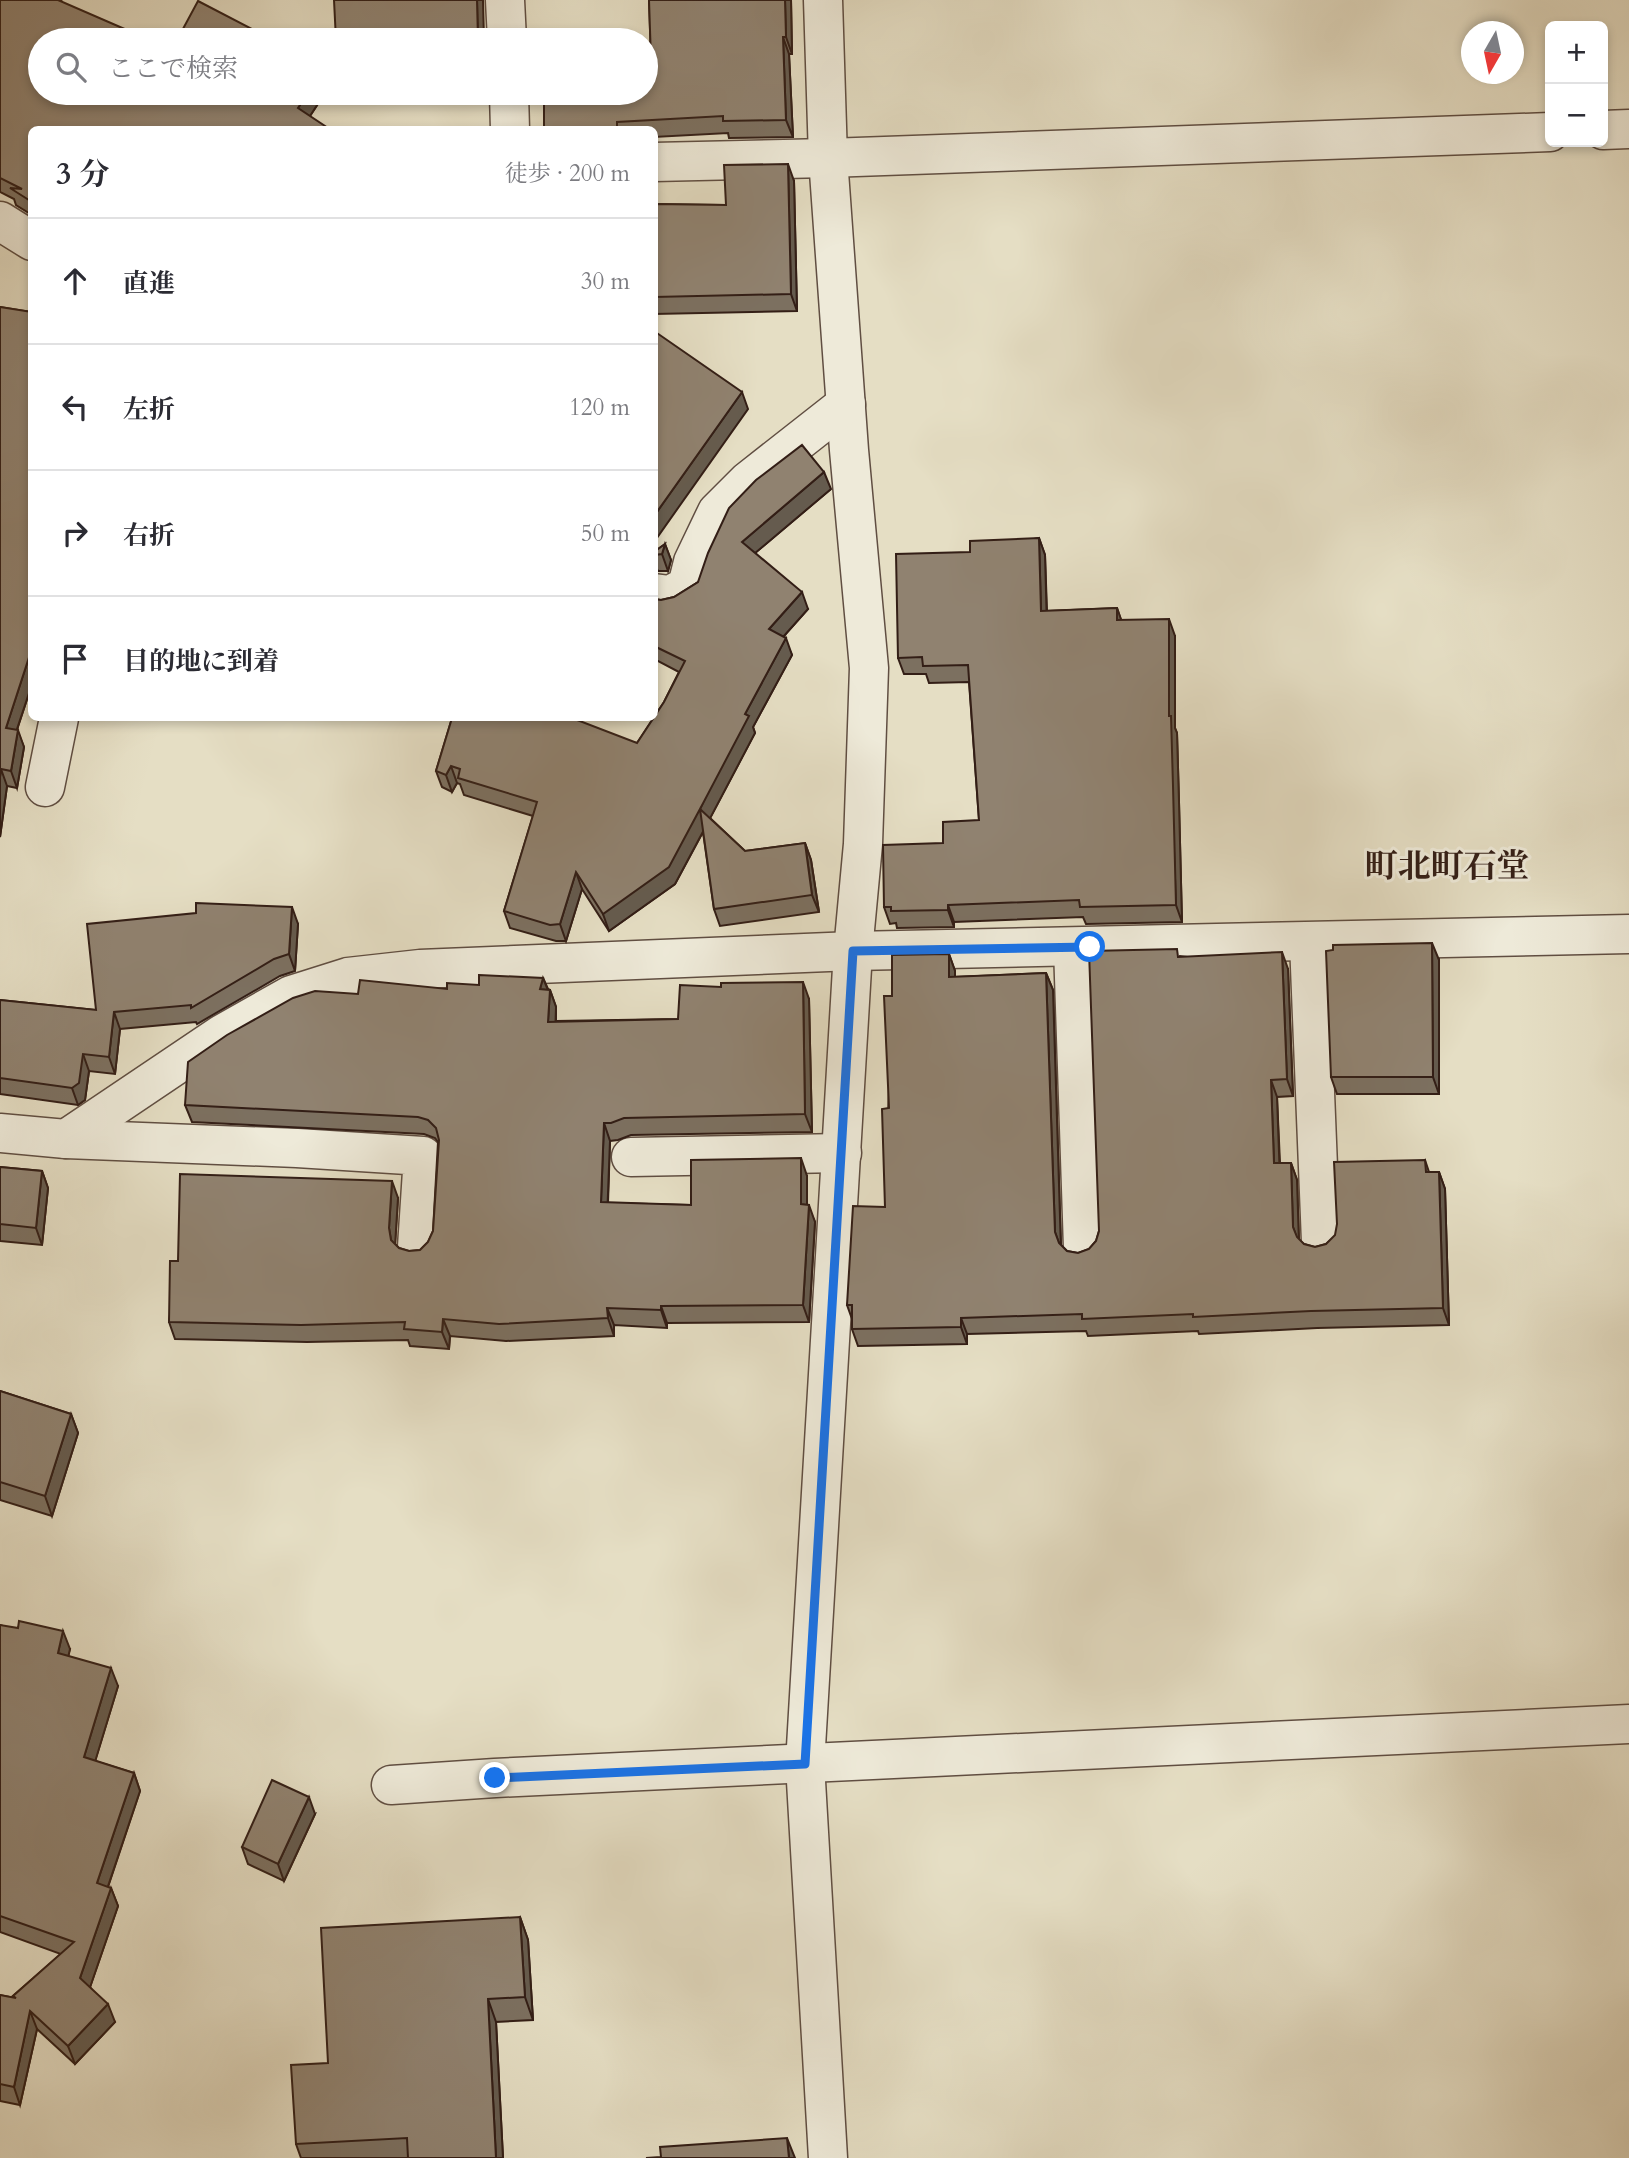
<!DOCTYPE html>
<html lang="ja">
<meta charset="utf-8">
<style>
body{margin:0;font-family:Cardo,"Noto Serif JP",serif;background:#f2f2f3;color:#2b2b33}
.controls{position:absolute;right:21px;top:21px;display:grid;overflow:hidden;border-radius:10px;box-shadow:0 4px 10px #0003}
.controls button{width:63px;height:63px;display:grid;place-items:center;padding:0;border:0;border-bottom:2px solid #e1e1e2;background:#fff;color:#2b2b33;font:35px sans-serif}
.compass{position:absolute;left:1461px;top:21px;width:63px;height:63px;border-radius:50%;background:#fff;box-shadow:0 4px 10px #0003;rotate:189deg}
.stop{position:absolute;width:21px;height:21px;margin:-16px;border:5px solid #1a73e8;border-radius:50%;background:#fff}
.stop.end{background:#1a73e8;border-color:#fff;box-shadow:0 2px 7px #0008}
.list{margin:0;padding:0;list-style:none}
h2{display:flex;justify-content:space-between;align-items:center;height:91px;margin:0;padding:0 28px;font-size:30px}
h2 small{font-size:23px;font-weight:400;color:#7c7c81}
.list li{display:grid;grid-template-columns:46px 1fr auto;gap:21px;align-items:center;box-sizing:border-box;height:126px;padding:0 28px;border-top:2px solid #e1e1e2}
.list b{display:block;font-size:26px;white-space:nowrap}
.list em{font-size:23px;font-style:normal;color:#7c7c81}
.icon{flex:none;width:38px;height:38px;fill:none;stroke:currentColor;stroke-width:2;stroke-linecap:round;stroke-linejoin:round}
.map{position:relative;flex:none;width:1629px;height:2158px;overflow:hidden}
.search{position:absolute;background:#fff;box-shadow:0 4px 10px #0003;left:28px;top:28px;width:630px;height:77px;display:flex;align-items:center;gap:18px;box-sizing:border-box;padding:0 24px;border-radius:38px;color:#7c7c81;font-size:26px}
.panel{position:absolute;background:#fff;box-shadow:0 4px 10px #0003;left:28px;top:126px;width:630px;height:595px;border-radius:10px}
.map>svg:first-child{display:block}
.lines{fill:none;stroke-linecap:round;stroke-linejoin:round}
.minor-casing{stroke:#604e42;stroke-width:41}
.minor{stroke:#eeead9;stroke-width:38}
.wall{fill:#7c7060;stroke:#331e16;stroke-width:2}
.shaded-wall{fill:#655b4e;stroke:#331e16;stroke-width:2}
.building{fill:#908270;stroke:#331e16;stroke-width:2}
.route{stroke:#1a73e8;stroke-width:9}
.labels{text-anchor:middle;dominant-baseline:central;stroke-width:6;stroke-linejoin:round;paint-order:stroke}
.quarter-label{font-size:33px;font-weight:bold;fill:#331e16;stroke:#eeead9}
</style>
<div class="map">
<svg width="1629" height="2158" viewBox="0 0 1629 2158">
<rect width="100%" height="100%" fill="#e5dec4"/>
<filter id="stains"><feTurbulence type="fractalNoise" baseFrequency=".00286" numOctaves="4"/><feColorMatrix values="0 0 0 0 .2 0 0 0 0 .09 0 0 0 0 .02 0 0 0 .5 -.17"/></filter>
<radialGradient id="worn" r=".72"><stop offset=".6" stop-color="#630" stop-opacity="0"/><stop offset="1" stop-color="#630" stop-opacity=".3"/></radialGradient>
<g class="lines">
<g class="minor-casing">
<g id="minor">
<path d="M505,0L507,40"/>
<path d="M823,0L828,158L849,450L869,668L863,844L853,951L805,1764L828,2158"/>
<path d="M509,93L510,130"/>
<path d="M1603,130L1629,129"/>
<path d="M654,162L828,158L1550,132"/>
<path d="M0,221L32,241"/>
<path d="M654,593L670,595L687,586L693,562L717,512L748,481L846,404"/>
<path d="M45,787L59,718"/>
<path d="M1309,942L1321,1242"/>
<path d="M1073,947L1083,1248"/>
<path d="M0,1133L66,1139L222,1034L291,995L348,977L420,969L853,951L1629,934"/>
<path d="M66,1139L297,1148L423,1156L417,1247"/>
<path d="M631,1157L842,1153"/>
<path d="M391,1785L495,1778L1629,1724"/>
</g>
</g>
<use href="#minor" class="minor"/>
</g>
<g class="wall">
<path d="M0,0H61L62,2L40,93H325L310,116L32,130V215L16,205L14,199L0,192Z"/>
<path d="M649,0H791L792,54H789L793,137L729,138L728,133L654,137V130H544L651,60Z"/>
<path d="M794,181L797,311L654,314V204L726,205Z"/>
<path d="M0,307L32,312V684L17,730L24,747L17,788L7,786L0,837Z"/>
<path d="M831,489L755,553L808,609L783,637L792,655L753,727L755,733L710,818L745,851L805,843L811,860L819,912L720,926L714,909L703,832L675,884L609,931L582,889L566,941H556L510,928L504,911L533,816L464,795L460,784L457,783L452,792L442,787L436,771L452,718L637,743L664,702L679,672L654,659V599L661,600L674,597L698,582Z"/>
<path d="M1039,538L1045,555L1047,611L1117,608L1121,620L1175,636V728L1177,733L1179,802L1182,922L1086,924L1083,917L954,922V927L897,928L896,923L890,924L884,907L943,843L979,820L969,682L929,683L926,674H904L898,658L970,552Z"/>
<path d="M665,544L671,560L668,571H658L654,563V552Z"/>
<path d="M298,924L295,971L280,976L197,1024L196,1022L120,1029L115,1074L89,1071L85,1100L78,1105L0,1094V1000L96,1010Z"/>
<path d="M949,954L955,971V977L1046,973L1053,990L1061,1245L1067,1251L1078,1253L1089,1249L1096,1241L1180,956L1288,969L1293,1096L1277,1097L1280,1163H1291L1297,1180L1299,1240L1304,1244L1315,1247L1326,1244L1425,1160L1429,1172H1439L1445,1189L1449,1325L1317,1328L1199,1334L1198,1331L1088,1336L1086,1331L967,1334V1344L858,1346L852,1329V1319L847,1305L885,1207L892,996Z"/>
<path d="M1439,960V1094H1337L1331,1077Z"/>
<path d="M543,978L548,989L550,990L556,1007V1021L678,1019L809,999L812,1132L631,1135L618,1140L610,1141L608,1203L691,1205L807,1176V1205L815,1222L809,1322L667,1323V1328L614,1325V1336L506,1341L450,1336L449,1349L410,1346L408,1340L307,1342L175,1339L169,1322L178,1261L398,1198L395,1244L399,1248L409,1251L420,1250L428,1242L433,1231L438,1142L435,1138L424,1134L192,1122L185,1105L358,994L447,989Z"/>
<path d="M0,1167L42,1171L48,1188L42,1245L0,1241Z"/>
<path d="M0,1391L71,1414L78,1433L52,1516L0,1500Z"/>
<path d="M0,1625L70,1649L68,1656L118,1686L95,1761L134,1773L140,1791L108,1887L111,1888L118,1906L90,1987L115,2022L75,2064L37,2029L20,2105L0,2101V1995L14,1998L13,1996L61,1954L0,1932Z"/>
<path d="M315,1814L284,1881L248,1864L242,1847Z"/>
<path d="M520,1917L528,1940L533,2020L496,2022L503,2158H301L296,2144L328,2063Z"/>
</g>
<g class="shaded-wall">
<path d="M477,0H483L484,40H478Z"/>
<path d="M785,0H791L792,54L786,37Z"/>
<path d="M783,37L789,54L793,137L786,120Z"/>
<path d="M308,93H325L304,125L298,108Z"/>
<path d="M788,164L794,181L797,311L791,294Z"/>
<path d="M742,392L748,409L654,542V516Z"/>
<path d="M824,472L831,489L748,559L742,542Z"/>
<path d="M1039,538L1045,555L1047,628L1041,611Z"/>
<path d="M665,544L671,560L668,571L662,554Z"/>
<path d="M802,592L808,609L775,646L769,629Z"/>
<path d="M1117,608L1123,625L1117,620Z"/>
<path d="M1169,619L1175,636V728L1177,733L1179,802L1182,922L1176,905L1169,716Z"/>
<path d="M786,638L792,655L753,727L755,733L706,826L700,809L745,714Z"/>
<path d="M32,648V684L12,744L6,728Z"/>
<path d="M18,730L24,747L17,788L11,771Z"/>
<path d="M451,766L457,783L452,792L446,775Z"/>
<path d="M1,769L7,786L0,837V777Z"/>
<path d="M700,809L706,826L675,884L609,931L603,914Z"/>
<path d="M805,843L811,860L819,912L812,895Z"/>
<path d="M576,872L582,889L566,941L560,924Z"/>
<path d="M948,905L954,922V927L948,910Z"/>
<path d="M292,907L298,924L295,971L289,954Z"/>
<path d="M1432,943L1439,960V1094L1433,1077Z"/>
<path d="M1282,952L1288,969L1293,1096L1287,1079Z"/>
<path d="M949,954L955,971V994L949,977Z"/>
<path d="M1046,973L1053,990L1061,1249L1055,1232Z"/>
<path d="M543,978L550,995L540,989Z"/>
<path d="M803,982L809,999L812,1132L805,1114Z"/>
<path d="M550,990L556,1007L555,1039L548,1022Z"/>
<path d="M114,1012L120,1029L115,1074L109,1057Z"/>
<path d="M83,1054L89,1071L85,1100L78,1105L72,1088Z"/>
<path d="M1271,1080L1277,1097L1280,1180L1274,1163Z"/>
<path d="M604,1123L610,1141L607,1220L601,1202Z"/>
<path d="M801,1158L807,1176V1222L801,1204Z"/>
<path d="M1291,1163L1297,1180L1299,1244L1293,1227Z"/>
<path d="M42,1171L48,1188L42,1245L36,1228Z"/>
<path d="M1439,1172L1445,1189L1449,1325L1443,1308Z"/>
<path d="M392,1181L398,1198L395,1246L391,1240L389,1228Z"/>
<path d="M809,1205L815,1222L809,1322L803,1305Z"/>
<path d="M661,1306L667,1323V1328L661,1310Z"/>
<path d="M607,1308L614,1325V1336L608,1318Z"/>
<path d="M961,1318L967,1334V1344L961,1327Z"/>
<path d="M443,1319L450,1336L449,1349L442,1332Z"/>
<path d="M71,1414L78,1433L52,1516L45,1496Z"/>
<path d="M63,1631L70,1649L65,1671L58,1653Z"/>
<path d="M111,1668L118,1686L91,1775L84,1757Z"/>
<path d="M134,1773L140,1791L103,1901L97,1883Z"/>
<path d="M309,1797L315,1814L284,1881L278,1864Z"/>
<path d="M111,1888L118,1906L87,1996L80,1978Z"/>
<path d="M520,1917L528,1940L533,2020L525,1997Z"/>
<path d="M488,1999L496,2022L503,2158H496Z"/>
<path d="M108,2004L115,2022L75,2064L68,2046Z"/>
<path d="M30,2011L37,2029L20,2105L14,2087Z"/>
<path d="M787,2138L795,2158H789Z"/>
</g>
<g class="building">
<path d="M0,0H58L150,40H40V93H308L298,108L331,130H32V202L10,188L22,189L0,178Z"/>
<path d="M334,0H477L478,40H336Z"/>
<path d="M649,0H785L786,37H783L786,120L723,121V116L617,122V130H544V93H646V60H651Z"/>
<path d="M198,1L273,40H177Z"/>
<path d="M788,164L791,294L654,297V204L726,205L724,165Z"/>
<path d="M0,307L32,312V648L6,728L18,730L11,771L1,769L0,777Z"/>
<path d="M654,331L742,392L654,516Z"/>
<path d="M802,445L824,472L742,542L802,592L769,629L786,638L745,714L749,716L700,809L745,851L805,843L812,895L714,909L700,809L669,867L603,914L576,872L560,924L550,925L504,911L537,802L458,778L460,769L451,766L446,775L436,771L452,718H572L637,743L664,702L685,661L654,646V599L661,600L674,597L698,582L708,553L729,508L756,480Z"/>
<path d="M1039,538L1041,611L1117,608V620L1169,619V716H1171L1173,786L1176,905L1080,907L1079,900L948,905V910L891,911V907H884L883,845L943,843V822L979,820L968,665L923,666L922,657L898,658L896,554L970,552V541Z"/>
<path d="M665,544L662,554L654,555V552Z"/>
<path d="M196,903L292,907L289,954L274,959L191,1008V1005L114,1012L109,1057L83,1054L79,1083L72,1088L0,1078V1000L96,1010L87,924L196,913Z"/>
<path d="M1432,943L1433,1077H1331L1326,951L1333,950V945Z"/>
<path d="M1177,949L1178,957L1282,952L1287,1079L1271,1080L1274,1163H1291L1293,1227L1297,1237L1304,1244L1315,1247L1326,1244L1335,1235L1337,1224L1334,1162L1425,1160L1426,1172H1439L1443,1308L1311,1311L1193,1317V1314L1082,1319V1314L961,1318V1327L852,1329V1305H847L853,1206L885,1207L882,1109L889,1108L884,996H892V955L949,954V977L1046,973L1055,1232L1059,1243L1067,1251L1078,1253L1089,1249L1096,1241L1099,1231L1089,951Z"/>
<path d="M479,975L543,978L540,989L550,990L548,1022L678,1019L680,985L721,987V983L803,982L805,1114L624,1118L611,1123H604L601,1202L691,1205V1160L801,1158V1204L809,1205L803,1305L661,1306V1310L607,1308L608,1318L499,1324L443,1319L442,1332L404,1329L405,1322L301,1325L169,1322L170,1261H178L180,1174L392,1181L389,1228L391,1240L399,1248L409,1251L420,1250L428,1242L433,1231L439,1140L436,1128L428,1120L418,1117L185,1105L188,1062L227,1035L293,998L315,991L358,994L360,980L447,989V983L479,985Z"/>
<path d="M0,1167L42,1171L36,1228L0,1224Z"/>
<path d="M0,1391L71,1414L45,1496L0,1482Z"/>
<path d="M19,1621L63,1631L58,1653L111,1668L84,1757L134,1773L97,1883L111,1888L80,1978L108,2004L68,2046L30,2011L14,2087L0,2084V1995L16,1998L13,1996L74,1942L0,1916V1625L18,1628Z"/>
<path d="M272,1780L309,1797L278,1864L242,1847Z"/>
<path d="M520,1917L525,1997L488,1999L496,2158H408L407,2138L296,2144L291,2065L328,2063L321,1928Z"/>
<path d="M787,2138L789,2158H646L661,2157L660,2147Z"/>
</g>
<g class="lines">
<path class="route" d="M495,1778L805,1764L853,951L1090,947"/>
</g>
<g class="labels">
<g class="quarter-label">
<text x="1447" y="866">町北町石堂</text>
</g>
</g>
<rect width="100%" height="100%" filter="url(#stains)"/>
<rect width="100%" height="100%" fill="url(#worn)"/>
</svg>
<div class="controls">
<button>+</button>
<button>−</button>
</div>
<svg class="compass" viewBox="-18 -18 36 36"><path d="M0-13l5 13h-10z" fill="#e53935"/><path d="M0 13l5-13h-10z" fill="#7c7c81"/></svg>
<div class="stop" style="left:1090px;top:947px"></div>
<div class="stop end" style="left:495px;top:1778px"></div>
<div class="search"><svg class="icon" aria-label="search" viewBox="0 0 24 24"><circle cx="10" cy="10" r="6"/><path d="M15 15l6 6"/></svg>ここで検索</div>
<section class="panel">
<h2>3 分<small>徒歩 · 200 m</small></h2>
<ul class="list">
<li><svg class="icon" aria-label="ahead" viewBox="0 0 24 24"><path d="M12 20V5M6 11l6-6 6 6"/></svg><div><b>直進</b></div><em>30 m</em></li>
<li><svg class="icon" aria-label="left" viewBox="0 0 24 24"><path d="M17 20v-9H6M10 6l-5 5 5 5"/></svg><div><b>左折</b></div><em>120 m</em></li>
<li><svg class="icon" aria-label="right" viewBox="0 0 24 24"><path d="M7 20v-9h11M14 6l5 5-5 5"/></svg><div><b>右折</b></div><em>50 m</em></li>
<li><svg class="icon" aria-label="arrive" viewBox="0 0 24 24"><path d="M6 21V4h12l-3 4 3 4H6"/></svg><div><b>目的地に到着</b></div></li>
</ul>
</section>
</div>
